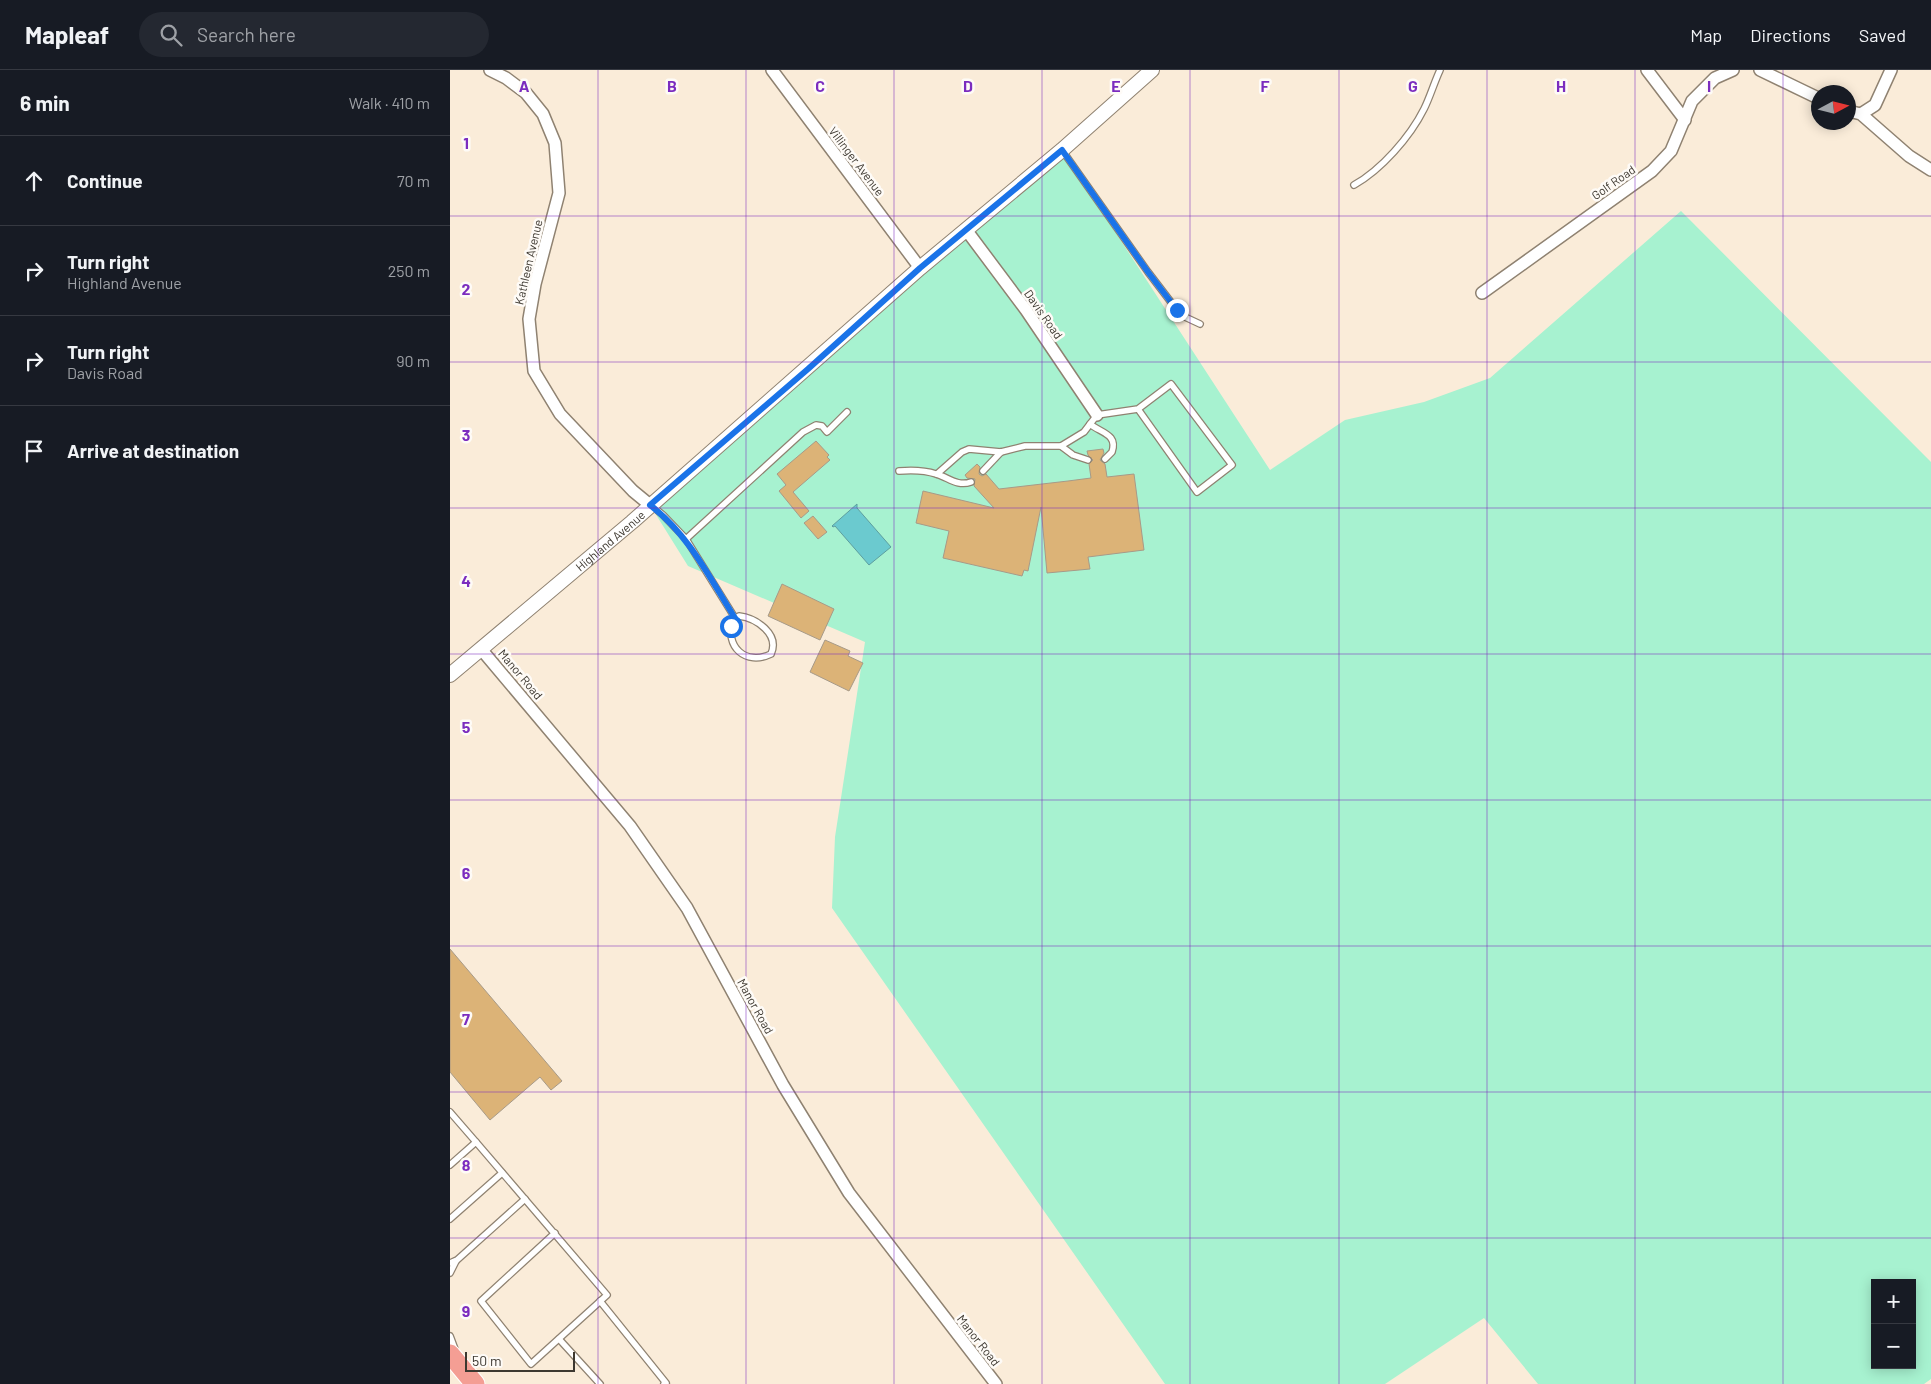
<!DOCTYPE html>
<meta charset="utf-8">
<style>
body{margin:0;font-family:Barlow,sans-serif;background:#242831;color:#f1f3f6}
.controls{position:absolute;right:15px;bottom:15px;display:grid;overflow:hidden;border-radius:0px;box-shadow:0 2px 12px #0003}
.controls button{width:45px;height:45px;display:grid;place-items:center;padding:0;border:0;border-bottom:1px solid #363941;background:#171b24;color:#f1f3f6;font:25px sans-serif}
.compass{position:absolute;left:1361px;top:15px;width:45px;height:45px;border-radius:50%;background:#171b24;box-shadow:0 2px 12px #0003;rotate:83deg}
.scale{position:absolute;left:15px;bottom:12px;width:110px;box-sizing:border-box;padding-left:5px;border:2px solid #3d3830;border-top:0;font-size:14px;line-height:18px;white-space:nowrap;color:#3d3830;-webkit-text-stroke:4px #fefbf7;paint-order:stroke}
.stop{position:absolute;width:15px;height:15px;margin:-11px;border:4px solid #1a73e8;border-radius:50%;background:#fff}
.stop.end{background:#1a73e8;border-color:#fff;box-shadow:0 1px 5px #0008}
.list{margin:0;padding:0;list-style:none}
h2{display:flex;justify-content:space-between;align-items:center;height:65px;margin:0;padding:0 20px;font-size:21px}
h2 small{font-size:16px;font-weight:400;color:#9ea1a6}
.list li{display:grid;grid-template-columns:32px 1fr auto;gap:15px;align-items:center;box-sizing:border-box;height:90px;padding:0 20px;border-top:1px solid #363941}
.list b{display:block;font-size:19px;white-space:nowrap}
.list p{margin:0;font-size:16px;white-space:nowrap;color:#9ea1a6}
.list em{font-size:16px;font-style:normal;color:#9ea1a6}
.icon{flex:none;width:28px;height:28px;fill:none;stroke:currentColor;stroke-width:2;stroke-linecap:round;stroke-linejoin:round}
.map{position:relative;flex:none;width:1481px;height:1314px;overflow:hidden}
header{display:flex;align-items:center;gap:30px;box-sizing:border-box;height:70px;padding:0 25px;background:#171b24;border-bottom:1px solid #363941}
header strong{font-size:24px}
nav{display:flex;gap:28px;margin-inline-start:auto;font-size:18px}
.search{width:350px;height:45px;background:#242831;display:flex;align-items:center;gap:12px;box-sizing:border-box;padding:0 18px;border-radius:28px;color:#9ea1a6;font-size:19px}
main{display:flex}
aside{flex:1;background:#171b24}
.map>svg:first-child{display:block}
.green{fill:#a7f2d0;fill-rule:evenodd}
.water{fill:#6bcacf;stroke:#5d9e9f}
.building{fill:#dcb377;stroke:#a79a88}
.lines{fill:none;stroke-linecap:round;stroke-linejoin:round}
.service-casing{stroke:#8f8271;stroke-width:8}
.minor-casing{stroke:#8f8271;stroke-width:14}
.tertiary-casing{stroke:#8f8271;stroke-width:16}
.trunk-casing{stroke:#fff;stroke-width:21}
.service{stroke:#fff;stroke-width:5.5}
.minor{stroke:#fff;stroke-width:11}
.tertiary{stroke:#fff;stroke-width:14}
.trunk{stroke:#f49e94;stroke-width:19}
.route{stroke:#1a73e8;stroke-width:6}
.grid{fill:none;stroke:#7b2cbf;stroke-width:1;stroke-opacity:0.55}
.labels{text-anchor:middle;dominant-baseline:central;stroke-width:5;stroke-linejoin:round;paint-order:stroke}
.street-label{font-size:12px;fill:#3d3830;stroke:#fefbf7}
.grid-label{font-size:16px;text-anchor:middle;font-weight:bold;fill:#7b2cbf;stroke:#fefbf7;stroke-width:5;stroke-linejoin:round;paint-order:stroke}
</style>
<header>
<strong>Mapleaf</strong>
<div class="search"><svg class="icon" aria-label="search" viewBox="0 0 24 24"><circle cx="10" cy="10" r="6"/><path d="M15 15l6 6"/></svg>Search here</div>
<nav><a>Map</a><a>Directions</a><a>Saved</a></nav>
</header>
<main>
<aside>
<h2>6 min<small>Walk · 410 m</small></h2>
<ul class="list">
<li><svg class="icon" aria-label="ahead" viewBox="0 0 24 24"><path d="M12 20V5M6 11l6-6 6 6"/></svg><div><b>Continue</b></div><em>70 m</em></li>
<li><svg class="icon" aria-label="right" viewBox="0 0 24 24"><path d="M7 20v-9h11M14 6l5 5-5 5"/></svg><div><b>Turn right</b><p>Highland Avenue</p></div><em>250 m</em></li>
<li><svg class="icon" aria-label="right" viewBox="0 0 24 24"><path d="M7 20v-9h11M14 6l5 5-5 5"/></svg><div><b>Turn right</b><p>Davis Road</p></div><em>90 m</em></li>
<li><svg class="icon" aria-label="arrive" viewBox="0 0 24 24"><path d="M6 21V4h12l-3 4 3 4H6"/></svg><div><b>Arrive at destination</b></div></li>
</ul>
</aside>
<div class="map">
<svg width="1481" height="1314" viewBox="0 0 1481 1314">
<rect width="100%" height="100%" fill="#faecd9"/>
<path class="green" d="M612,80L820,400L895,350L974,332L1040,308L1231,141L1481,392V1309L1474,1314H1088L1034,1248L935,1314H715L382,838L385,767L415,572L238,496L200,435ZM1425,1213H1462V1295H1425Z"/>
<path class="water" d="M407,434V438L441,477L419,495L385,456L383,457L382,456Z"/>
<g class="building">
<path d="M366,371L379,385L377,387L380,390L343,422L359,441L351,448L329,421L336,415L327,404Z"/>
<path d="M653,379L654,383L650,390L655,394L657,407L684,404L694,480L638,487L640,499L597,503L591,437L578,501L574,500L572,506L493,488L499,461L466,453L473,421L544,438L524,416L525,409L517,408L515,405L527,394L530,397L529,404L532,406L536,404L549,419L618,411L641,408L639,394L643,390L638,385L637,381Z"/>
<path d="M363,446L377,462L368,469L354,453Z"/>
<path d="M332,514L384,539L370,570L318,546Z"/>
<path d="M375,570L400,581L398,586L413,593L399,621L360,602Z"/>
<path d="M0,879L112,1011L101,1020L90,1007L40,1050L0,1002Z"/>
</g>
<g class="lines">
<g class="service-casing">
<g id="service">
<path d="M612,80L698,202L727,240L735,247L750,254"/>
<path d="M904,115C931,100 960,67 974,39C980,27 984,13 990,0"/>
<path d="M640,354C651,363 668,364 662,382L655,389"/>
<path d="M611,376L634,362L647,345L688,339L721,314L782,395L747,422L688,339"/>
<path d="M449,401C461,400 474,400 486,404C498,407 507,417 521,412"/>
<path d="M533,401L551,382"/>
<path d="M487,404L512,382L519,379L551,382L575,376H611L623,385L638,390"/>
<path d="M202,436L213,445L236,469L353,362L366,355L372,356L377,362L397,342"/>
<path d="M236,469L285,548"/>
<path d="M289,546C306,548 330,564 321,584C296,596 274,577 283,550Z"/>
<path d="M0,1042L26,1072"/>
<path d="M0,1095L26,1072L157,1225L81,1294L31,1231L105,1163"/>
<path d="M0,1149L52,1103"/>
<path d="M0,1193L7,1190L75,1129"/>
<path d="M0,1203L6,1191"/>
<path d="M150,1231L216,1313L214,1314"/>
<path d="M0,1266L6,1282"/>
<path d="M109,1269L150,1314"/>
</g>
</g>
<g class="minor-casing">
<g id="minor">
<path d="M40,0L56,8L76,23L93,44L105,73L109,123L85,214L79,249L84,301L110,344L183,421L200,435"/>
<path d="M322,0L470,198"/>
<path d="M1197,0L1235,50"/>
<path d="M1310,0L1368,28"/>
<path d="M1398,41L1411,44L1459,86L1481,100"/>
<path d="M1411,44L1425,35L1441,0"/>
<path d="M517,161L576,240L647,345"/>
<path d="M1032,223L1202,101L1221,81L1242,31L1265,8L1283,0"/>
<path d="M31,579L180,756L237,838L333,1015L399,1123L546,1314"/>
</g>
</g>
<g class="tertiary-casing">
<g id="tertiary">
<path id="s1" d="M0,605L182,452L470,198L612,80L702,0"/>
</g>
</g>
<g class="trunk-casing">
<path id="trunk" d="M0,1284L25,1314"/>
</g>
<use href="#service" class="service"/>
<use href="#minor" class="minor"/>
<use href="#tertiary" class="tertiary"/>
<use href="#trunk" class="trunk"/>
</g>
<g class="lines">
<path class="route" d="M281,556L285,548C259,507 239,465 200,435L358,299L470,198L612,80L698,202L727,240"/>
</g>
<path class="grid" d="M148,0V1314M296,0V1314M444,0V1314M592,0V1314M740,0V1314M889,0V1314M1037,0V1314M1185,0V1314M1333,0V1314M0,146H1481M0,292H1481M0,438H1481M0,584H1481M0,730H1481M0,876H1481M0,1022H1481M0,1168H1481"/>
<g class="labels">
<g class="street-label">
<text transform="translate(407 91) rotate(53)">Villinger Avenue</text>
<text transform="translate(1163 112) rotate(-35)">Golf Road</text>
<text transform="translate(78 192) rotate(-77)">Kathleen Avenue</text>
<text transform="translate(594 244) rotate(55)">Davis Road</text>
<text stroke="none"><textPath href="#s1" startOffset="209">Highland Avenue</textPath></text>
<text transform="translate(71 604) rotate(50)">Manor Road</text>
<text transform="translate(306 936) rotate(61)">Manor Road</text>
<text transform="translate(529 1270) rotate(52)">Manor Road</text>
</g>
</g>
<g class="grid-label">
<text x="74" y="22">A</text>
<text x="222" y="22">B</text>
<text x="370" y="22">C</text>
<text x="518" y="22">D</text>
<text x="666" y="22">E</text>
<text x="815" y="22">F</text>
<text x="963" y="22">G</text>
<text x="1111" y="22">H</text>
<text x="1259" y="22">I</text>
<text x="16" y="79">1</text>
<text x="16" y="225">2</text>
<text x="16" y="371">3</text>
<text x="16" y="517">4</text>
<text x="16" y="663">5</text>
<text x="16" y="809">6</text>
<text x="16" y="955">7</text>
<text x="16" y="1101">8</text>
<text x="16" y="1247">9</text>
</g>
</svg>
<div class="controls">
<button>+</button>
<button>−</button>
</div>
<svg class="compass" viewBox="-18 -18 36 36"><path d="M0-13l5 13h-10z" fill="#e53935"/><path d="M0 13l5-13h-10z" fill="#9ea1a6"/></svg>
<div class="scale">50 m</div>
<div class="stop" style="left:281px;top:556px"></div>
<div class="stop end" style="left:727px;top:240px"></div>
</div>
</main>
